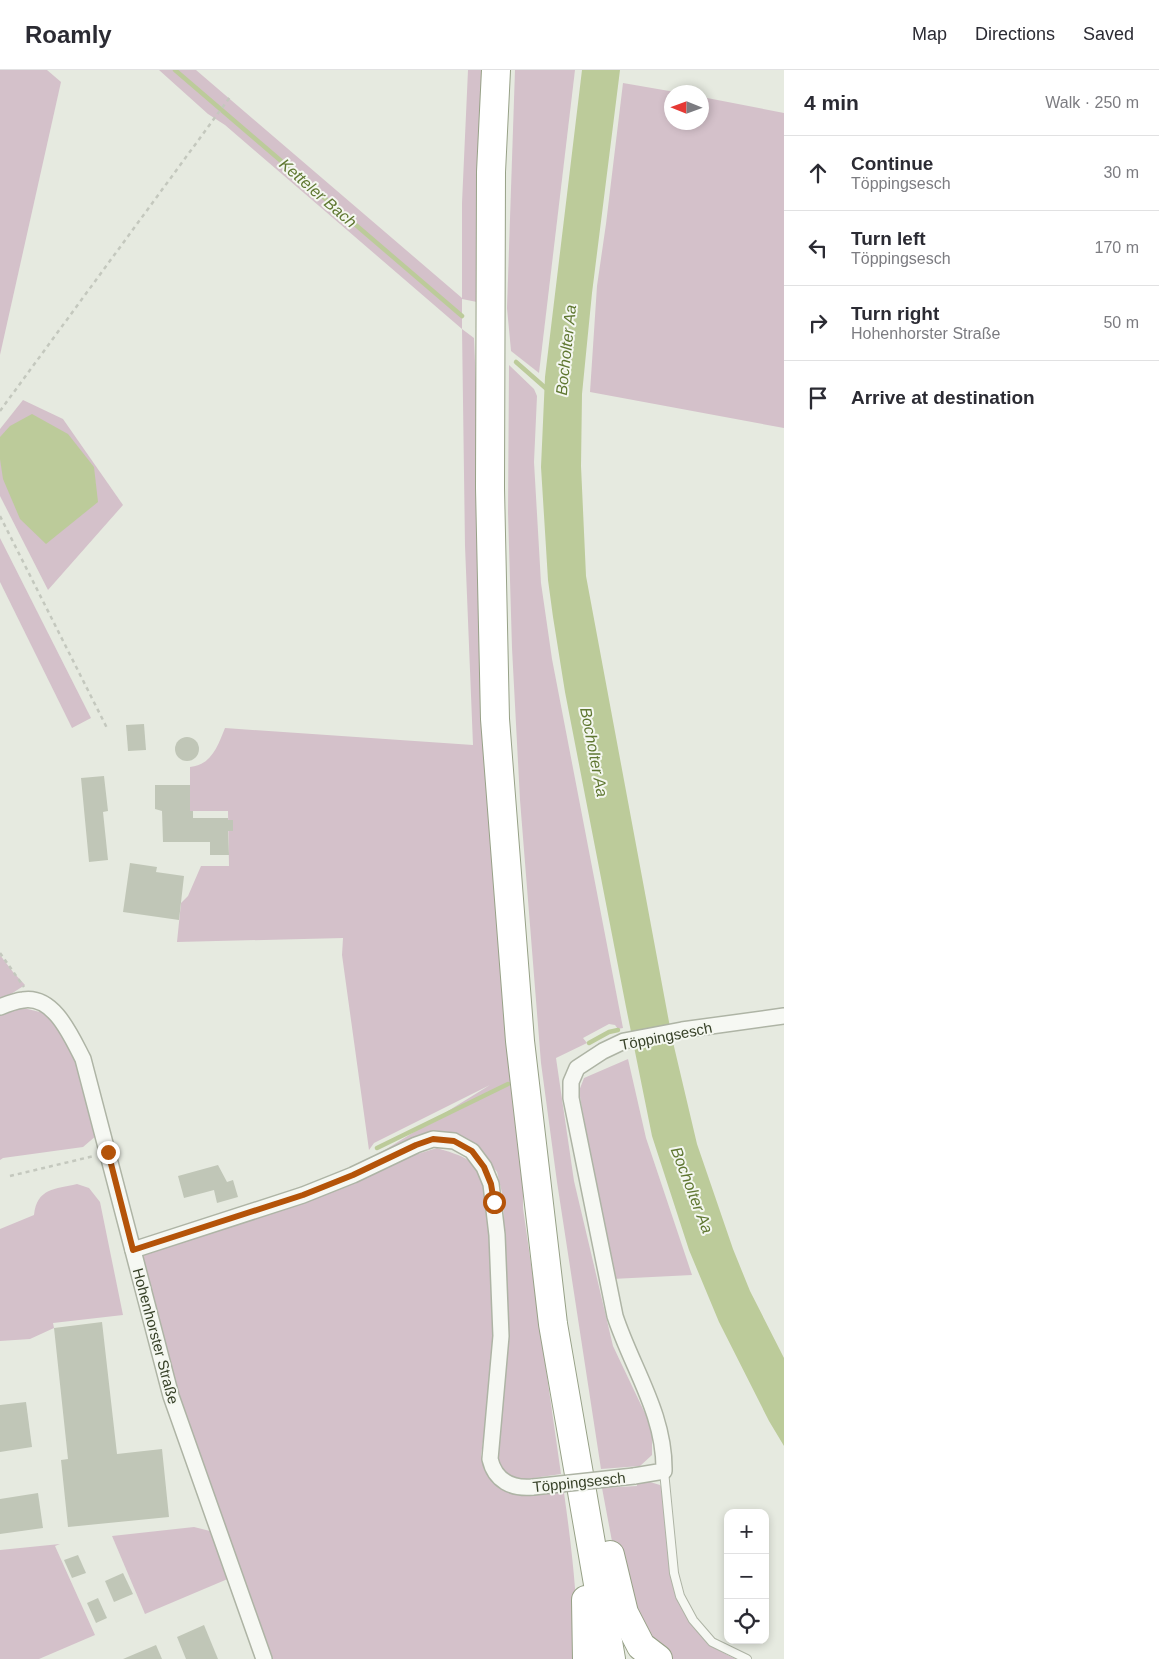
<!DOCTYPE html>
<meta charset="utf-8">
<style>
body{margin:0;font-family:Arial,sans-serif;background:#f7f7f7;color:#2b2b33}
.controls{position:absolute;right:15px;bottom:15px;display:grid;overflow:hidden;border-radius:10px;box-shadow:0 2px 8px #0003}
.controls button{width:45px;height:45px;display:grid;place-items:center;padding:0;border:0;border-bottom:1px solid #e1e1e2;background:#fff;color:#2b2b33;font:25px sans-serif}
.compass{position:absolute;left:664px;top:15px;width:45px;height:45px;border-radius:50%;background:#fff;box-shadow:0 2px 8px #0003;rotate:271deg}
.stop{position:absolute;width:15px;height:15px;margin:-11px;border:4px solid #b45309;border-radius:50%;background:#fff}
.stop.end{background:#b45309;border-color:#fff;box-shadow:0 1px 5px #0008}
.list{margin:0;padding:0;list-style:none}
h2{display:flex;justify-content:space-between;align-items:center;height:65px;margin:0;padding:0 20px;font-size:21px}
h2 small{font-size:16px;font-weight:400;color:#7c7c81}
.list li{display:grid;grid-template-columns:32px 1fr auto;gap:15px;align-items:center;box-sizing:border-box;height:75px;padding:0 20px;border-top:1px solid #e1e1e2}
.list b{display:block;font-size:19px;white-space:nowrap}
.list p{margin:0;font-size:16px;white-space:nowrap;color:#7c7c81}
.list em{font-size:16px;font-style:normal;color:#7c7c81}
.icon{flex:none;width:28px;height:28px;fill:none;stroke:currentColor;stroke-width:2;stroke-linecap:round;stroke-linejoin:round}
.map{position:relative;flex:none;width:784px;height:1589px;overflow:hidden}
header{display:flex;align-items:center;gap:30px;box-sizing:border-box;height:70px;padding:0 25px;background:#fff;border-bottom:1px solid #e1e1e2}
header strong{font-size:24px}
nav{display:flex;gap:28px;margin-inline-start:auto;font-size:18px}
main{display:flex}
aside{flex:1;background:#fff}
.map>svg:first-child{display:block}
.green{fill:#d4c1ca}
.water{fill:#bccb9a}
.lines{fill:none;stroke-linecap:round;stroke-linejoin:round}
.stream{stroke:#bccb9a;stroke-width:4.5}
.building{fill:#c0c6b7}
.lane-casing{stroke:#aeb4a5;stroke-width:10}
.street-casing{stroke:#aeb4a5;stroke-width:18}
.highway-casing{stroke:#97a187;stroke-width:30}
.path{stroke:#c4c8be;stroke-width:2.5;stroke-dasharray:4 4;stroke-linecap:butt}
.lane{stroke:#f6f8f3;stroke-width:8}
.street{stroke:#f6f8f3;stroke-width:15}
.highway{stroke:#fff;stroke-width:28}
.street-bridge-casing{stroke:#aeb4a5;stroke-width:18;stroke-linecap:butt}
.street-bridge{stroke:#f6f8f3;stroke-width:15}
.route{stroke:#b45309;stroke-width:6}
.labels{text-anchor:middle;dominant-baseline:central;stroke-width:4;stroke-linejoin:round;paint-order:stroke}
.street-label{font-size:15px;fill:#374128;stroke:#f4f7f0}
.water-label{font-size:16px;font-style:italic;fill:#5f7731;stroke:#f4f7f0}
</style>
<header>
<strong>Roamly</strong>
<nav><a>Map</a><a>Directions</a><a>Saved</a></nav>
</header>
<main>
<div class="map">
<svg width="784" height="1589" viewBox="0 0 784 1589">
<rect width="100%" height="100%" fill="#e6eae0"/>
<g class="green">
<path d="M0,0H47L61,12L0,285Z"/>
<path d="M159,0H196L462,228V133L468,0H487L477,232L462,229V259L474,268L480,412L523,1066V1138L561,1404L520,1410L503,1403L495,1386L506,1216L503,1127L497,1102L478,1078L432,1062L380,1083L490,1015L374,1073L369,1080L342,885L343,868L177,872L181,833L188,826L201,796H229L228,741H190V697C212,695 218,675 225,658L473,675L465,476L462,259L225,55L208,44Z"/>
<path d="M515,0H575L539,303L511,281L507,238Z"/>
<path d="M623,13L675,22H672V52H702V27L784,43V358L590,322L597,216L606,154Z"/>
<path d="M509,295L534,319L537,326L534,392L541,513L552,589L623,958L618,959L615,955L609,954L583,968L587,973L556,988L574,1111L613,1276L652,1358V1385L640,1396L601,1399L557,1112L541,993L520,730L512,578L508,443Z"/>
<path d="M23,330L63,349L123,435L48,520L0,426V359Z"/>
<path d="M0,468L91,648L72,658L0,512Z"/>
<path d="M0,885L13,902L25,915L0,931Z"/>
<path d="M11,935L44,943L69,972L77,989L97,1065L83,1077L3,1088L0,1090V941Z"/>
<path d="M628,989L646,1068L692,1205L612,1209L579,1021L584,1008Z"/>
<path d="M437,1078C446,1081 462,1085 469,1091C498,1112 495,1246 493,1283C491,1317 486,1351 481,1385C492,1438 524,1419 564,1423C572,1479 578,1533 578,1589H273C237,1497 202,1404 174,1309C162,1268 149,1226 142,1184L287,1139L367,1107L408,1087Z"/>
<path d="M77,1114L89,1118L100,1132L123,1245L53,1253L54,1258L30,1269L0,1271V1159L34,1145C37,1118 55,1119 77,1114Z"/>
<path d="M637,1412H650L660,1415L665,1424C668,1455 668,1506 680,1534C690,1558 712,1579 736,1589H664L644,1569L614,1482L602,1418L637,1416Z"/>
<path d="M194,1457L214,1462L230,1508L145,1544L112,1466Z"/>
<path d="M60,1474L55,1476L95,1565L39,1589H0V1480Z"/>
</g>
<g class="water">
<path d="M582,0H620L592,223L582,324L581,396L586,506L672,968L697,1074L733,1179L750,1221L784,1288V1376L769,1351L719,1252L689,1180L652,1066L626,937L565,622L553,547L548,510L541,397L545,307Z"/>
<path d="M32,344L68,364L94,397L98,432L46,474L20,449L3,409L0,389V367L10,356Z"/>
</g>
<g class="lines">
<g class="stream">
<path d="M175,0L462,246"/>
<path d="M516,292L549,321"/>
<path d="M589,973L609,962L618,960"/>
<path d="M377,1078L508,1014"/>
</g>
</g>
<g class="building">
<path d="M144,654L146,680L128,681L126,655Z"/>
<circle cx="187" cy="679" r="12"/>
<path d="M104,706L108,741L103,742L108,790L89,792L81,708Z"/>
<path d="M155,715H190V741H193V748H228V750H233V761H228L229,785H210V772H163L162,741L155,739Z"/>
<path d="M130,793L157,797L156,802L184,806L179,850L123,842Z"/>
<path d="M218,1095L227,1112L233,1110L238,1127L217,1133L214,1120L184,1128L178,1106Z"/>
<path d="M102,1252L117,1384L162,1379L169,1447L68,1457L61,1390L68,1389L54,1258Z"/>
<path d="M26,1332L32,1377L0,1382V1335Z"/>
<path d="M38,1423L43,1458L0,1464V1429Z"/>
<path d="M78,1485L86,1503L72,1508L64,1490Z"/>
<path d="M123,1503L133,1524L114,1532L105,1511Z"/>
<path d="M98,1528L107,1548L96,1553L87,1533Z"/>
<path d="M204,1555L218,1589H186L177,1567Z"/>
<path d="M156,1575L162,1589H123Z"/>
</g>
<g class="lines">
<g class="lane-casing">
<path id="lane" d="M664,1401L674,1503L680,1526L693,1550L712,1572L747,1589"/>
</g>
<g class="street-casing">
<g id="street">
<path d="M0,937C7,934 15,931 23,930C54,925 71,966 83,989L171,1326L264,1589"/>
<path d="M133,1180L303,1125L353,1105L416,1075L433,1069L454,1071L472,1081L484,1097L491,1114L497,1165L501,1266L490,1389C495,1411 512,1419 533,1417"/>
<path d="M634,1406L664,1401C665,1344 632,1298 615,1246L571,1028V1012L577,998L603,981L624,971L682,960L784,946"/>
</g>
</g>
<g class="highway-casing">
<g id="highway">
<path d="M496,0L491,102L490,418L495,649L520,971L553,1254L611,1589"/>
<path d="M610,1485L624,1543L641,1576L658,1589"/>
<path d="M586,1530L587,1589"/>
</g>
</g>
<g class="path">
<path d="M0,341L230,27"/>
<path d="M0,446L108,660"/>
<path d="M0,883L24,917"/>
<path d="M10,1106L94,1086"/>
</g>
<use href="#lane" class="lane"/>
<use href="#street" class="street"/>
<use href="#highway" class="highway"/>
<g class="street-bridge-casing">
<path id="street-bridge" d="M533,1417L634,1406"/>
</g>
<use href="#street-bridge" class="street-bridge"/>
</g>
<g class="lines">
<path class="route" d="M108,1082L133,1180L303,1125L353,1105L416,1075L433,1069L454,1071L472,1081L484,1097L491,1114L494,1132"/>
</g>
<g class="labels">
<g class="street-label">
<text transform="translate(666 966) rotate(-11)">Töppingsesch</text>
<text transform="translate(156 1266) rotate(75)">Hohenhorster Straße</text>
<text transform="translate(579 1412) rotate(-6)">Töppingsesch</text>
</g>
<g class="water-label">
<text transform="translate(318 123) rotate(41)">Ketteler Bach</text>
<text transform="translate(566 280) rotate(-84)">Bocholter Aa</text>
<text transform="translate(594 682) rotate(79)">Bocholter Aa</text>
<text transform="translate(692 1120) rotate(69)">Bocholter Aa</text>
</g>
</g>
</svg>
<div class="controls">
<button>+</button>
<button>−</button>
<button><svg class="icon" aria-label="locate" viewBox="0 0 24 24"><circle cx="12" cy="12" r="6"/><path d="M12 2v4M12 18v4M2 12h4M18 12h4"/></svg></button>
</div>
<svg class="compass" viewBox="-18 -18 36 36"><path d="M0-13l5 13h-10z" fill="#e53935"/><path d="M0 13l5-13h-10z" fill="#7c7c81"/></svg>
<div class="stop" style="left:494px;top:1132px"></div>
<div class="stop end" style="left:108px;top:1082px"></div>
</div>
<aside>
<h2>4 min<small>Walk · 250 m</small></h2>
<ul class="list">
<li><svg class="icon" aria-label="ahead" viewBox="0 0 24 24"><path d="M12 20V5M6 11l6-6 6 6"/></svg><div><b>Continue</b><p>Töppingsesch</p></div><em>30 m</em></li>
<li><svg class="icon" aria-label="left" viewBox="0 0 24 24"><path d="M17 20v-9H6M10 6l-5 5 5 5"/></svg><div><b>Turn left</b><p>Töppingsesch</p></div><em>170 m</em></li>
<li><svg class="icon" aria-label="right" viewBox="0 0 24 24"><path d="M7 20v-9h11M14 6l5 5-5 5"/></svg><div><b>Turn right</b><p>Hohenhorster Straße</p></div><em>50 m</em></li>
<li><svg class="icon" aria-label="arrive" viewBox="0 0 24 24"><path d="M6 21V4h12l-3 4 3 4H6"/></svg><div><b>Arrive at destination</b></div></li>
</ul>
</aside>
</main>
